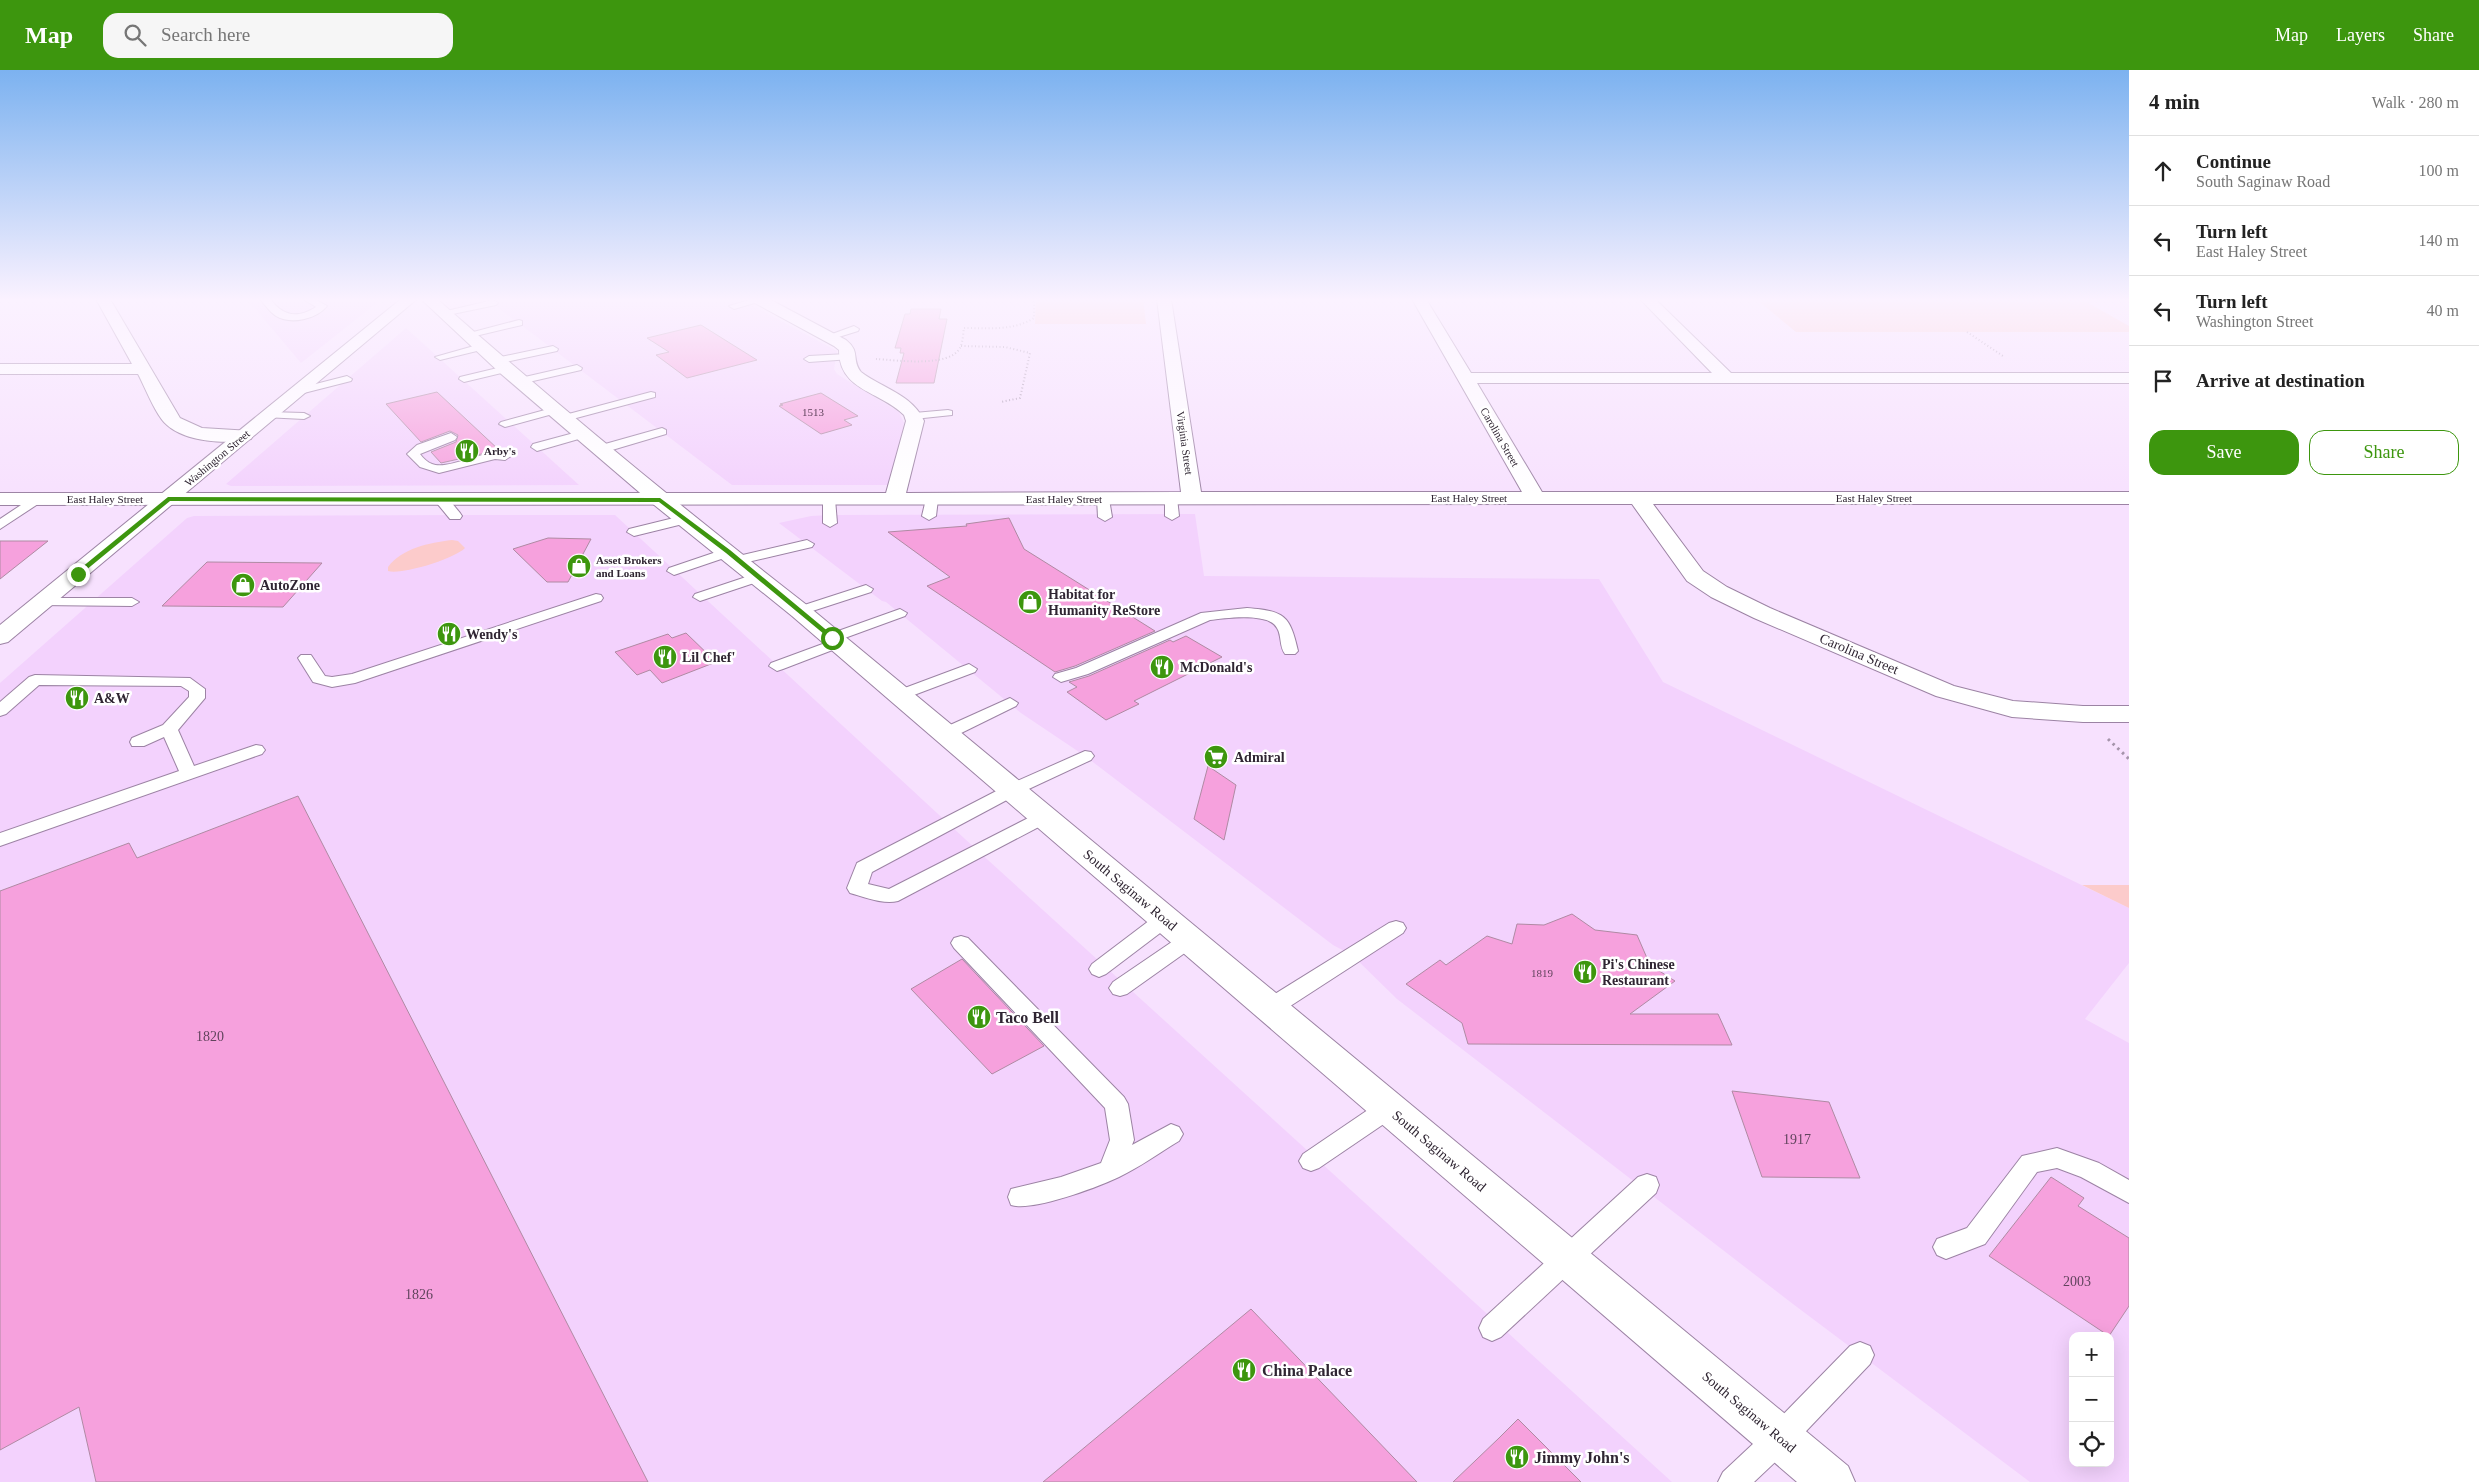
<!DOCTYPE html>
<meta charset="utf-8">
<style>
body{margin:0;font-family:Georgia,serif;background:#f6f6f6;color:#222}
.controls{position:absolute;right:15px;bottom:15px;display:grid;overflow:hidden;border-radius:10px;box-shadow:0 5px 20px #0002}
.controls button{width:45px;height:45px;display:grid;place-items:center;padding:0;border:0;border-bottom:1px solid #e0e0e0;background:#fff;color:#222;font:25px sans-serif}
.stop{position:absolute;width:15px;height:15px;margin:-11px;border:4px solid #3d960e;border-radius:50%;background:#fff}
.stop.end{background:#3d960e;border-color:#fff;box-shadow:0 1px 5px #0008}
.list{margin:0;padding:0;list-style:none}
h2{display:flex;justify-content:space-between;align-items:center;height:65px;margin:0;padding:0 20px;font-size:21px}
h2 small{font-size:16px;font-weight:400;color:#767676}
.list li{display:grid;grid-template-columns:32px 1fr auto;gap:15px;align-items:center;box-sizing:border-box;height:70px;padding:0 20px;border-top:1px solid #e0e0e0}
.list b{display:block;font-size:19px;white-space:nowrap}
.list p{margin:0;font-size:16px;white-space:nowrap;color:#767676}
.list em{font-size:16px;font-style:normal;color:#767676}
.actions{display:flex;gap:10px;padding:15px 20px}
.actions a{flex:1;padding:11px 0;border:1px solid #3d960e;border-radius:15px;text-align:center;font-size:18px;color:#3d960e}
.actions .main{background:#3d960e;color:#fff}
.icon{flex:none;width:28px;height:28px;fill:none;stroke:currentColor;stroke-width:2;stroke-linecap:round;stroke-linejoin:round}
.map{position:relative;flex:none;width:2129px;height:1412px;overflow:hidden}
header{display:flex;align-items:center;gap:30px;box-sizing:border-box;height:70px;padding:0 25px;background:#3d960e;color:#fff}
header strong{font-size:24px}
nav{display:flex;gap:28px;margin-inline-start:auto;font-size:18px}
.search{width:350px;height:45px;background:#f6f6f6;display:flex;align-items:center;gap:12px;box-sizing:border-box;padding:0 18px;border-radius:15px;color:#767676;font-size:19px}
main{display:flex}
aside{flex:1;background:#fff}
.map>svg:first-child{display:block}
.built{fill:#f3d2fd;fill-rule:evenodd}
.green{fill:#fccbcb}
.building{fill:#f6a1dd;stroke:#af8aa3}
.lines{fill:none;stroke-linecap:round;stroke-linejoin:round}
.lane-casing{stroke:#9c83a4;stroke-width:2}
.street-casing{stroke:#9c83a4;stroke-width:2}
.secondary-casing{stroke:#9c83a4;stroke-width:2}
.path-far1{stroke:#a594ab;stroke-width:2;stroke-dasharray:1 2.5;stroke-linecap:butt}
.path{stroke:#a594ab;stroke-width:3;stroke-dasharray:2.5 4;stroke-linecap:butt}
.lane{fill:#fff;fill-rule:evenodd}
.street{fill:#fff;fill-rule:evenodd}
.secondary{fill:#fff;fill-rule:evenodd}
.route{fill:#3d960e}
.labels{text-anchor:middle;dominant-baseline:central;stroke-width:5;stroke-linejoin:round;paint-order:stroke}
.number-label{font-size:11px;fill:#61445d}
.far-street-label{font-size:11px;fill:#2f2532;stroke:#fff}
.far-poi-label{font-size:11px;font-weight:bold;fill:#2f2532;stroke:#fff;text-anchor:start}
.poi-label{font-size:14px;font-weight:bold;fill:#2f2532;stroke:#fff;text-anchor:start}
.street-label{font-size:14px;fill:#2f2532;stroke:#fff}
.near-number-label{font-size:14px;fill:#61445d}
.near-poi-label{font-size:16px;font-weight:bold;fill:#2f2532;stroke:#fff;text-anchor:start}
</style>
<header>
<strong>Map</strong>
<div class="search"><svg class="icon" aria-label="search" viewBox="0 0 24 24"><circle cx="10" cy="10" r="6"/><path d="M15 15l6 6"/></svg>Search here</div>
<nav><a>Map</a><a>Layers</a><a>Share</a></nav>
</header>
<main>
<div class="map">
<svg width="2129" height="1412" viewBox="0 0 2129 1412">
<rect width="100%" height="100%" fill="#f7e1fe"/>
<g class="built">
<path d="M247,229H374L378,232L301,293Z"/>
<path d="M487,229H740L837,281L834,299L837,304L899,342L904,353L890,415H732Z"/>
<path d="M406,258L579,415L231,416L226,414Z"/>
<path d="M1195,444L1204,506L1599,509L1663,612L2129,838V893L2085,949L2129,973V1412H2030L1793,1234L1397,929L1352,885L1333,875L1085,686L1021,643L886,532L882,531L779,453L811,446L830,445ZM2073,1266H2110V1393H2073Z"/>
<path d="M468,445H615L978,781L1672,1412H0V613L187,448L194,446Z"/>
</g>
<g class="green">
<path d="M1036,229H1143L1146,254H1035Z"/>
<path d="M1756,229H2081L2129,256V262H1796Z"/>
<path d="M452,470L458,471L465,478C454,489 402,505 388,501V497C402,478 429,473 452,470Z"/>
<path d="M2082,815H2129V838Z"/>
</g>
<g class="building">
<path d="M911,239H941L939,249H947L934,313H896L904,283H900L901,278H895L905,244H910Z"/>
<path d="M701,255L757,290L687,308L656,285L669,282L647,268Z"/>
<path d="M437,322L499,380L441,393L431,382L456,372L458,365L450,361L421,372L386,334Z"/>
<path d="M821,323L858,346L844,350L852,355L821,364L779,336L783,335L780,334Z"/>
<path d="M1009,448L1024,479L1155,561L1075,596L1055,602L927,516L950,507L888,462L967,456L966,454Z"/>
<path d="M548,468L591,469L568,512H547L513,479Z"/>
<path d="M0,471H48L0,509Z"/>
<path d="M207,492L322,493L283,537L162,536Z"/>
<path d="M686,563L716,592L662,613L650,600L637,605L615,582L668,564L672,568Z"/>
<path d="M1186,566L1222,587L1134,631L1139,634L1106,650L1067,622L1077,617L1069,612L1089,606L1170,570L1173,572Z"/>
<path d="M1208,696L1236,715L1224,770L1194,749Z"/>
<path d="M298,726L494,1110L648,1412H96L79,1337L0,1380V821L129,773L137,788Z"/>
<path d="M1572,844L1595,860L1637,865L1650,895L1675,911L1630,944H1718L1732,975L1468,974L1462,953L1406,914L1440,890L1446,895L1487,866L1512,874L1517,854L1544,855Z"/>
<path d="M962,889L1044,976L992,1004L911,919Z"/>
<path d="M1732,1021L1829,1032L1860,1108L1762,1107Z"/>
<path d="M2051,1107L2084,1128L2078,1136L2129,1168V1236L2109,1266L1989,1186Z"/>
<path d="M1251,1239L1417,1412H1043Z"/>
<path d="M1518,1349L1581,1412H1453L1499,1368Z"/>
</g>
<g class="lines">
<g class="lane-casing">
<g id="lane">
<path d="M260,229H270C283,246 297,249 316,237L303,229H315L327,236C317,249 291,255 276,246C270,242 265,235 260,229Z"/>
<path d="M753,229L765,230L734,239L729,236Z"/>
<path d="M493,230L498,233L496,235L443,246L438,243Z"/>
<path d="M519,250L522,251V255L467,268L462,265Z"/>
<path d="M854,256L859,259L858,261L829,270L824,267Z"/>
<path d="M481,274L485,275V279L440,290L435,287Z"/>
<path d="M553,276L558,279L557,281L496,294L491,291L496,288Z"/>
<path d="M847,284L852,287L851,289L809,292L804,289L809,286Z"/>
<path d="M577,295L582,298L581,300L520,314L515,311L516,309Z"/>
<path d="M506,296L510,297V301L464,312L459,309L460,307Z"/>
<path d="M347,306L352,309L351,311L296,325L290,322L292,320Z"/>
<path d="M651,322L655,323V327L565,351L559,348L561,346Z"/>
<path d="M556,337L560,338V342L505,357L499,354L501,352Z"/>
<path d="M948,340L952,341V345L914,349L908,346L914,343Z"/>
<path d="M268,342L304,343L310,346L304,349L264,347V343Z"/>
<path d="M662,358L666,360V364L602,383L596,379L598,376Z"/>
<path d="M585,360L591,364L589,366L537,381L531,377L533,374Z"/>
<path d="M451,363L457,367L455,370L420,384C423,388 427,392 432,394C448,401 485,378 509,383L511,386L505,390L495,389L439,403L420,397L407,384L417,375Z"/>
<path d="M1171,424L1177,428L1179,446L1172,450L1165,446V428Z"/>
<path d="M36,425L41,426L42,429L41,432L0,459V449Z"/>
<path d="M441,425L446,426L460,443L462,446L460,449H450L436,432L435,429L436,426Z"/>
<path d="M829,425L835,429L837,453L830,457L823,453V429Z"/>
<path d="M932,425L938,429L936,446L929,450L922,446L926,429Z"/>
<path d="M1103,425L1109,429L1112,447L1105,451L1098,447L1097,429Z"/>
<path d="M686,445L693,449L691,452L634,466L627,462L629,459Z"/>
<path d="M807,470L814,474L812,477L739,494L732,490L734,487Z"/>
<path d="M728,478L733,479L735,482L733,485L674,505L667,501L669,498Z"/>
<path d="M758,503L763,504L765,507L763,510L700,531L693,527L695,524Z"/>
<path d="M866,515L873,519L871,522L800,545L793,541L795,538Z"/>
<path d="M596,524L601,525L603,528L601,531L355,613L332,617L313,612L298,588L301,585H311L325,606L332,607L352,604Z"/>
<path d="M43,528H132L139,532L132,536L38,535L36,532Z"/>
<path d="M1247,538C1284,541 1290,545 1298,581L1295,584H1285C1279,576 1282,566 1277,558C1269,542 1225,548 1210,550L1088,604L1061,612L1053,607L1055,604L1076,598L1201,543Z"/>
<path d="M900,539L907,543L905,546L842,569L846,573L843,576L783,599L777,601L769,596L771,593L828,572L824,568L827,565Z"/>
<path d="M969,594L977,599L975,602L906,628L900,630L892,625L894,622Z"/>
<path d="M35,605L190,608L205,619V628L178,660L194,696L256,675L262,676L265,680L262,684L0,776V763L179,701L164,667L144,676H132L130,672L132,668L163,655L189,627V621L181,616L39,615L6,644L0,646V632L29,607Z"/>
<path d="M1010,628L1018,633L1016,636L951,668H939L937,664L939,660Z"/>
<path d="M1085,681L1091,682L1094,686L1091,690L1018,724L872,802L868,814L889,819L1038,743L1044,741L1050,743L1053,747L1050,751L898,831C884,835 864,827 850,823L847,818L857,793L1006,716Z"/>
<path d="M1165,842L1172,844L1175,849L1172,854L1106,904L1099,907L1092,904L1089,899L1092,894L1158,844Z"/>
<path d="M1396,851L1403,853L1406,858L1403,863L1278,944L1270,946L1262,944L1259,938L1262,932L1389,853Z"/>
<path d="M1189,863L1196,865L1199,870L1196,875L1127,924L1120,926L1113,924L1109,918L1113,912L1182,865Z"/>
<path d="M961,866L968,868L1124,1027L1128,1034L1134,1070L1132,1075L1171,1054L1179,1057L1183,1064L1179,1071C1159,1083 1140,1097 1119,1107C1098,1117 1032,1142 1011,1135L1008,1127L1011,1119L1061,1107L1101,1093L1110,1070L1105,1038L954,878L951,873L954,868Z"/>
<path d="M1389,1028L1397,1031L1401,1038L1397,1045L1319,1098L1311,1101L1303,1098L1299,1091L1303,1084L1381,1031Z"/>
<path d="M2057,1078L2099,1093L2129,1110V1133L2081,1107L2057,1098L2037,1102L1985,1174L1946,1189L1937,1185L1933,1177L1937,1169L1967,1158L2022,1086Z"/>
<path d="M1647,1104L1656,1107L1659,1115L1656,1123L1501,1267L1492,1271L1483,1267L1479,1258L1483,1249L1638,1107Z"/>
<path d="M1860,1272L1870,1276L1874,1285L1870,1294L1790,1378L1754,1412H1718L1723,1402L1770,1358L1850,1276Z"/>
</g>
</g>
<g class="street-casing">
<g id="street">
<path d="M96,229H110L180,348L202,358L251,361L253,365L251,369C227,375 186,372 167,355C156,346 145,317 138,304H0V294H132Z"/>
<path d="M751,229H769L846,270C861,282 851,289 861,302C882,318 913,325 924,351L906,423L1181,422L1157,229H1171L1201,422H1522L1412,229H1426L1471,303H1712L1640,229H1655L1731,303H2129V313H1477L1542,422H2129V434H1653L1703,501L1727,517L1770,538L1954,616L2013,631L2083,636H2129V652H2083L2012,647L1936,626L1754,548L1711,527L1687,511L1632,434L0,435V423H886L906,351L904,345C880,321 839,321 839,280L834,276L753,232Z"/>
</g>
</g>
<g class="secondary-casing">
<g id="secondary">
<path d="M401,229H417L8,572L0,574V555Z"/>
<path d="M421,229H437C557,335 681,437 808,536L1848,1396L1855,1412H1797L792,546L653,434L500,303Z"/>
</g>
</g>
<g class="path-far1">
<path d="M1967,262L2003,286"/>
<path d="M961,276L1005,277L1030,283L1020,328L1001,332"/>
<path d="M876,289C895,290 949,298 960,278C963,272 963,264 964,258C987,258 1014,261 1034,248V229"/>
</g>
<path class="path" d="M2108,669L2129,689"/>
<use href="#lane" class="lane"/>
<use href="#street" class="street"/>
<use href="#secondary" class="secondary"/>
</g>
<linearGradient id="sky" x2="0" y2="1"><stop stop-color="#7cb2f0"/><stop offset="0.54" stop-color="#fbf2ff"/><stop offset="1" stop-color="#fbf2ff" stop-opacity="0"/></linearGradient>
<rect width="2129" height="426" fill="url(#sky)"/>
<path class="route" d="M168,427L660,428L730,480L836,568L830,569L726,483L659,432L170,431L80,505H76V502Z"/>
<defs>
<g id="restaurant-disc" transform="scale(1.25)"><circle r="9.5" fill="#3d960e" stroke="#fff"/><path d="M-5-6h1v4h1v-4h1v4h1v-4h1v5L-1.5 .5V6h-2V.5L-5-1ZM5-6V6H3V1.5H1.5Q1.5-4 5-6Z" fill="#fff"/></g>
<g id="shop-disc" transform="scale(1.25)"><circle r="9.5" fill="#3d960e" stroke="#fff"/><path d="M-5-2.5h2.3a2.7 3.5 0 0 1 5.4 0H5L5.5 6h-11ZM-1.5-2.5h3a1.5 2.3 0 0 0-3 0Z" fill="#fff"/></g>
<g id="supermarket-disc" transform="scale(1.25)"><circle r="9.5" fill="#3d960e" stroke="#fff"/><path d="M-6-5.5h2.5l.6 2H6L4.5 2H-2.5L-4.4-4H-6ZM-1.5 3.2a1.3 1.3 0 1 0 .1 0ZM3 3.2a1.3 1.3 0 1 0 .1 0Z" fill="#fff"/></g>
</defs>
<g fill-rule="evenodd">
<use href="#restaurant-disc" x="467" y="381"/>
<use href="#shop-disc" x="579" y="496"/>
<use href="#shop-disc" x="243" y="515"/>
<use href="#shop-disc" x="1030" y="532"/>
<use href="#restaurant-disc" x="449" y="564"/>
<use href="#restaurant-disc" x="665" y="587"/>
<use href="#restaurant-disc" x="1162" y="597"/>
<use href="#restaurant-disc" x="77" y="628"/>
<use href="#supermarket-disc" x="1216" y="687"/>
<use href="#restaurant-disc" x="1585" y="902"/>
<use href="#restaurant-disc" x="979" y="947"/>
<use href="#restaurant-disc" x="1244" y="1300"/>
<use href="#restaurant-disc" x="1517" y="1387"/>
</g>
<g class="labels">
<g class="number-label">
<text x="813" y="342">1513</text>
<text x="1542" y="903">1819</text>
</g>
<g class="far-street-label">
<text transform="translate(1500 367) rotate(60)">Carolina Street</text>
<text transform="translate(1185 373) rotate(82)">Virginia Street</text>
<text transform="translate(217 388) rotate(-40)">Washington Street</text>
<text x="1469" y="428">East Haley Street</text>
<text x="1874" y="428">East Haley Street</text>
<text x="105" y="429">East Haley Street</text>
<text x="1064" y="429">East Haley Street</text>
</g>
<g class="far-poi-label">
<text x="484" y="381">Arby's</text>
<text x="596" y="490">Asset Brokers<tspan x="596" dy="13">and Loans</tspan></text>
</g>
<g class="poi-label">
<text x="260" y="515">AutoZone</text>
<text x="1048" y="524">Habitat for<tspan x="1048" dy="16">Humanity ReStore</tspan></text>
<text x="466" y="564">Wendy's</text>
<text x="682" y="587">Lil Chef'</text>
<text x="1180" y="597">McDonald's</text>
<text x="94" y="628">A&amp;W</text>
<text x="1234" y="687">Admiral</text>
<text x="1602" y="894">Pi's Chinese<tspan x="1602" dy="16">Restaurant</tspan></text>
</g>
<g class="street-label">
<text transform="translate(1859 584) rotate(23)">Carolina Street</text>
<text transform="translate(1130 820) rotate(40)">South Saginaw Road</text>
<text transform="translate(1439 1081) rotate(40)">South Saginaw Road</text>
<text transform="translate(1749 1342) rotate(40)">South Saginaw Road</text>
</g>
<g class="near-number-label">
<text x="210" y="966">1820</text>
<text x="1797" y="1069">1917</text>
<text x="2077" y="1211">2003</text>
<text x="419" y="1224">1826</text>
</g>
<g class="near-poi-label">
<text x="996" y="947">Taco Bell</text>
<text x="1262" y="1300">China Palace</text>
<text x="1534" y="1387">Jimmy John's</text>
</g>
</g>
</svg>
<div class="controls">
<button>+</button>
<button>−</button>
<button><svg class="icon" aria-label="locate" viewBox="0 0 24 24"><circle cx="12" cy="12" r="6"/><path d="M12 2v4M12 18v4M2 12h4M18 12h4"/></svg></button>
</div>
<div class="stop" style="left:832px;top:568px"></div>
<div class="stop end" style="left:78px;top:504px"></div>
</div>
<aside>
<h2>4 min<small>Walk · 280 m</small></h2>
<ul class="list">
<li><svg class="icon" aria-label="ahead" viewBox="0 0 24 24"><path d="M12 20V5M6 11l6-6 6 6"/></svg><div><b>Continue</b><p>South Saginaw Road</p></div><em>100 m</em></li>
<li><svg class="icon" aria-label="left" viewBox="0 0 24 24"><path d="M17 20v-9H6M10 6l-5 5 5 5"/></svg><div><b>Turn left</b><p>East Haley Street</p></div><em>140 m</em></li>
<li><svg class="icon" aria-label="left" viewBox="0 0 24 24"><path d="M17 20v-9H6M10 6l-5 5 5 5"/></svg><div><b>Turn left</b><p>Washington Street</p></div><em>40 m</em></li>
<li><svg class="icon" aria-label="arrive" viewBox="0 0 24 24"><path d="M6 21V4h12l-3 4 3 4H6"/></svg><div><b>Arrive at destination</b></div></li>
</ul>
<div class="actions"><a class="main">Save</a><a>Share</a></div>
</aside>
</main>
